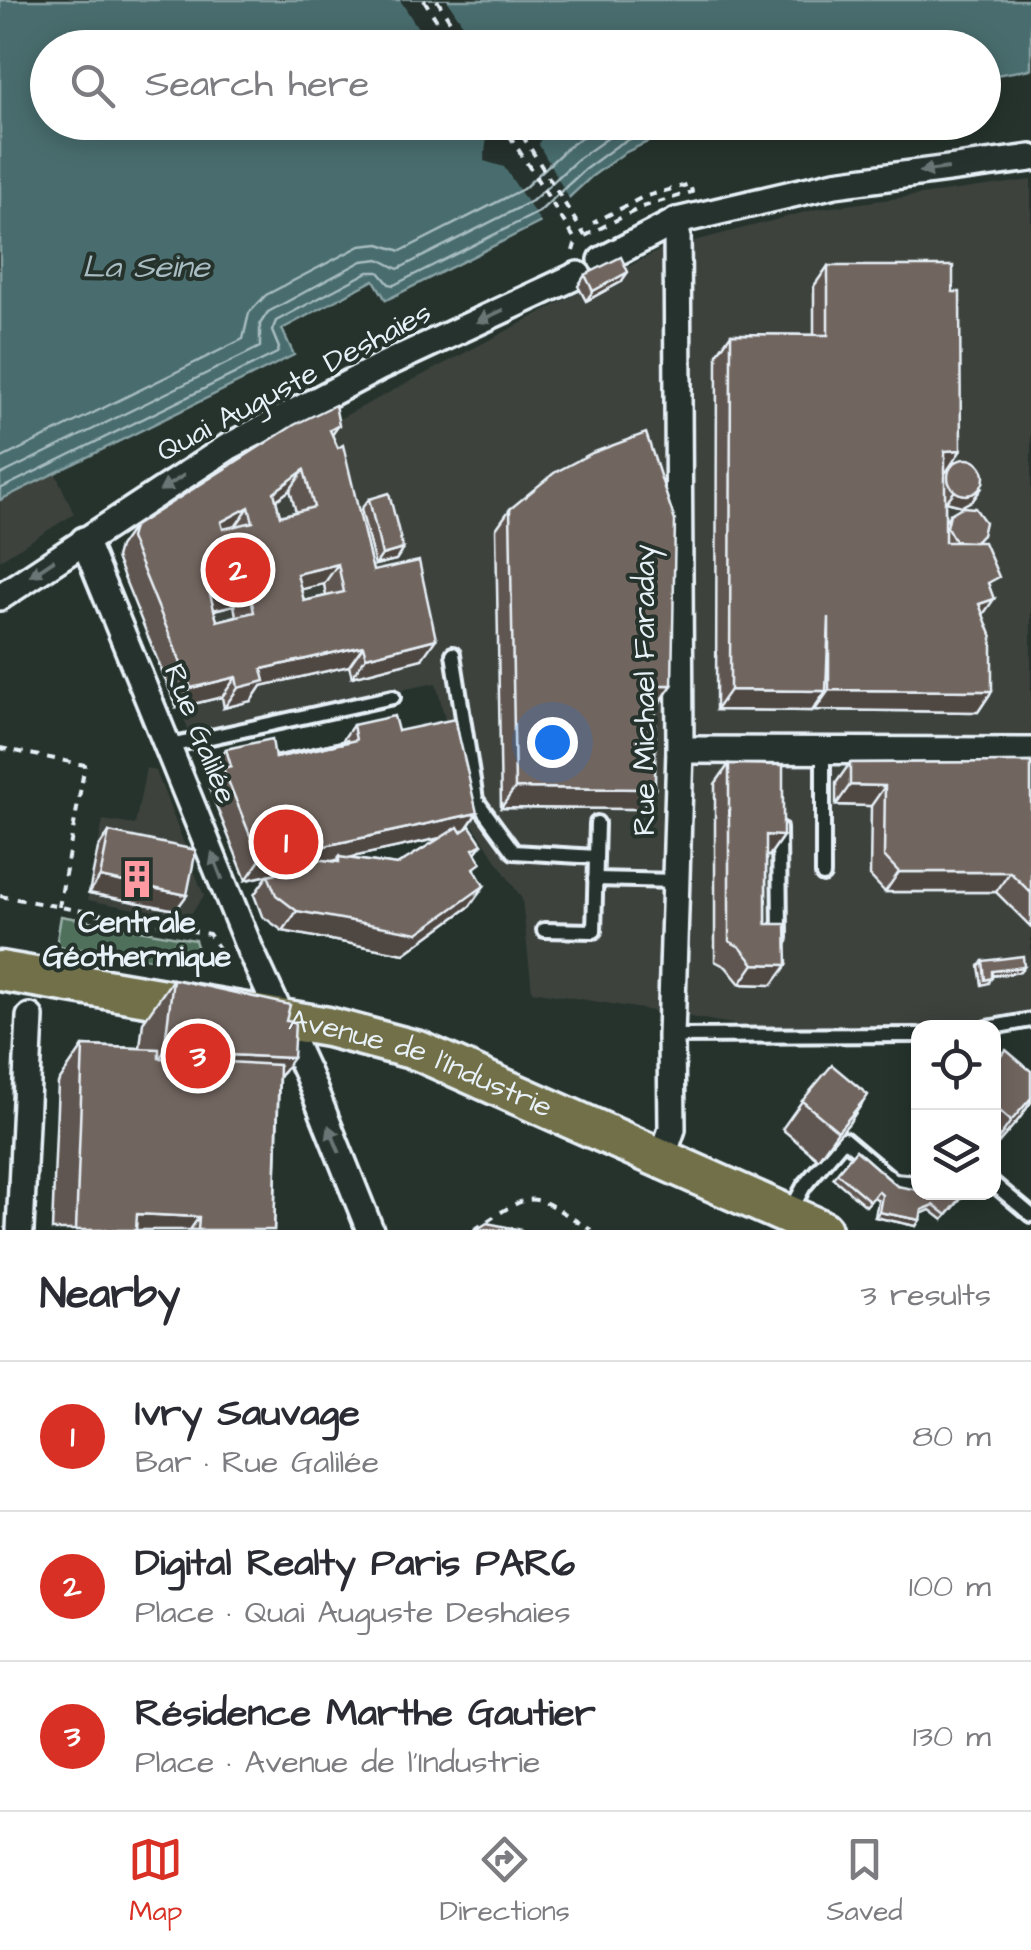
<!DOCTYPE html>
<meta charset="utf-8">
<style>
body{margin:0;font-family:"Architects Daughter",sans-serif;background:#f7f7f7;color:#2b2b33}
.controls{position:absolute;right:30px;bottom:30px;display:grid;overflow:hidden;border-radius:20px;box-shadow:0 5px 25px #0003}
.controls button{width:90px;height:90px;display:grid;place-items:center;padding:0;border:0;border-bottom:2px solid #e1e1e2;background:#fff;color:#2b2b33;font:50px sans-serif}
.you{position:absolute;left:552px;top:742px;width:35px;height:35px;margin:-25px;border:8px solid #fff;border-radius:50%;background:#1a73e8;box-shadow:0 0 0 15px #1a73e833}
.badge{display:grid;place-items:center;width:65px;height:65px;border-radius:50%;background:#d93025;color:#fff;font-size:32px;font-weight:700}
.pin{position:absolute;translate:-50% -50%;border:5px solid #fff;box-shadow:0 2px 10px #0006}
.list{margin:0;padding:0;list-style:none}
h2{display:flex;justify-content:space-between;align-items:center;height:130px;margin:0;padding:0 40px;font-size:42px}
h2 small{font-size:32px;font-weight:400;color:#7c7c81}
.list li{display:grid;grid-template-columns:65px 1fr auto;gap:30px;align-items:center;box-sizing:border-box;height:150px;padding:0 40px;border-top:2px solid #e1e1e2}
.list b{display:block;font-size:38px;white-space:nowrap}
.list p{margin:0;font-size:32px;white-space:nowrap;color:#7c7c81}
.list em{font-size:32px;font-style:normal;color:#7c7c81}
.icon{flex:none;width:55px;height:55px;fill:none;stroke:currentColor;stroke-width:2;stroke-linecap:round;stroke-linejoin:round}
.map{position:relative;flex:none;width:1031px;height:1230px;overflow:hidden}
.search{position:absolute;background:#fff;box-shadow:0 5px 25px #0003;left:30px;right:30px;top:30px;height:110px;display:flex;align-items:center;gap:25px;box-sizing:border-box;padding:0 35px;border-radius:55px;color:#7c7c81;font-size:38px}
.sheet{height:580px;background:#fff}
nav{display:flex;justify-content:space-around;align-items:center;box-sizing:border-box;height:140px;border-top:2px solid #e1e1e2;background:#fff;font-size:28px;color:#7c7c81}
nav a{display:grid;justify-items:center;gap:5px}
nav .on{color:#d93025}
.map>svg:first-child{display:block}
.built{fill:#3c423c}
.green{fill:#4f715c;stroke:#9cb1aa;stroke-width:2.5}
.water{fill:#496d6e;stroke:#89a2a5;stroke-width:2.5}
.pier{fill:#26332d}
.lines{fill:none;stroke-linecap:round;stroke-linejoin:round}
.shore{stroke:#a8bcc1;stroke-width:2.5}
.service-casing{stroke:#e8f1f8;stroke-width:20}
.minor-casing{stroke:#e8f1f8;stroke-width:32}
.primary-casing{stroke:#e8f1f8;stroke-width:45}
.path{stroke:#e8f1f8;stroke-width:4;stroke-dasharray:8 8;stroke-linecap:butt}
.service{stroke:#26332d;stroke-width:12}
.minor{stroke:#26332d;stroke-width:25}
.primary{stroke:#71704a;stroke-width:38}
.path-bridge{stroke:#e8f1f8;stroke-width:4;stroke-dasharray:8 8;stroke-linecap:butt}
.wall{fill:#615751;stroke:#e8f1f8;stroke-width:2.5;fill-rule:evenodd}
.shaded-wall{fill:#4f4742;stroke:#e8f1f8;stroke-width:2.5}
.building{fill:#71655e;stroke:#e8f1f8;stroke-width:2.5;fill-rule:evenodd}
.oneway{fill:#6a7674}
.labels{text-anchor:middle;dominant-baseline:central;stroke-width:8;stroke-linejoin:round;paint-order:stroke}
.street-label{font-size:30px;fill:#e8f1f8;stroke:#26332d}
.poi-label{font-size:30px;font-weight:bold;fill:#e8f1f8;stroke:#26332d}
.water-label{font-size:32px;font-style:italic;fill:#a8bcc1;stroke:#26332d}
</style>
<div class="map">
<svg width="1031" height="1230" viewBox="0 0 1031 1230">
<rect width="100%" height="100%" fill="#26332d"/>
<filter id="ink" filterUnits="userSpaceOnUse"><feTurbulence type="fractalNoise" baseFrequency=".01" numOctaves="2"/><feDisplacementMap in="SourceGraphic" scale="20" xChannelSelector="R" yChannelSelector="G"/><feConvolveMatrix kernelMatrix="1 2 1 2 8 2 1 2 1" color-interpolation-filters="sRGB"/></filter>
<g filter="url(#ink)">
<g class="built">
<path d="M1031,180V1020L988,1027L918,1028V1033L794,1034L532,991L522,899L471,822L436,683L189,732L125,556L337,420L660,250L817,209Z"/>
<path d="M56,474L74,514L0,560V500Z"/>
<path d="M146,768L156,771L204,896L187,919L88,900L103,820L135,825Z"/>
</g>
<path class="green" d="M61,916L195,940L203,966L56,946Z"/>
<path class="water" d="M0,0H1031V69L984,77V48H48V122L706,123L677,128L624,153L591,177L545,220L386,300L374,280L282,329L294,355L0,500Z"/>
<g class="pier">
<path d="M400,0H447L478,47H430Z"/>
<path d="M478,123H539L543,128L539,145L571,202L547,224L543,226L504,167L484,161L487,137Z"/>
</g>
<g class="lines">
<g class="shore">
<path d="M0,459L243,339L249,313L266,295L360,246L379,244L401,251L523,189L567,148L603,122"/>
<path d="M0,475L260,347V324L268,312L362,261L379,259L398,269L532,201L578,159L612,135L636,122"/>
<path d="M0,489L277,353L279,348L272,331L276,321L368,272H379L389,284L394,285L539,212L584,170L618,145L665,122"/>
</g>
<g class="service-casing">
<g id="service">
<path d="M453,654L476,800L514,852L596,857"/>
<path d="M170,746L393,697"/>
<path d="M823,751V875"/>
<path d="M779,828L780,938"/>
<path d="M595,879L676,881"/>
<path d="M544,930L594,931L597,823"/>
<path d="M987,1028L1031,1020"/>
<path d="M671,1036L918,1035"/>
<path d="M994,1184L1031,1215"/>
<path d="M790,1212L804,1186L844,1139L894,1181L918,1183"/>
</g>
</g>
<g class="minor-casing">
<g id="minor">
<path d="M602,260L677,221L835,184L1031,158"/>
<path d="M84,540L251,952L308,1075L370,1230"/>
<path d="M0,597L228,447L378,368L578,275"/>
<path d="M680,750L1031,751"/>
<path d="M662,1158L672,1129L671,1036L680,750L677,221"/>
<path d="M20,1230L30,1017"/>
</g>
</g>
<g class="primary-casing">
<g id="primary">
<path id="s1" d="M0,971L328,1027L419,1051L822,1230"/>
</g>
</g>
<g class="path">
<path d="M424,0L454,48"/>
<path d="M437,0L467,48"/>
<path d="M501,122L576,241L573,251"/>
<path d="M514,122L585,236"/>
<path d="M0,748L85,765L59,907"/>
<path d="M0,896L209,934L223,954"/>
<path d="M474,1230C537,1188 528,1191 591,1230"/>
</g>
<use href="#service" class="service"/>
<use href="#minor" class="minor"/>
<use href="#primary" class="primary"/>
<path class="path-bridge" d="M585,236L642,207L692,192L690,184L643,197L593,223"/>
</g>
<g class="wall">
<path d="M828,266L961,450L945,471V473L951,465L981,489L973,500L962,506L946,502L945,500V521L950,514L978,542L990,589L983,615L992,691L978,712L815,710V707L812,711L716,710L717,354L731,334L814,335V286Z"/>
<path d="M585,275L621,282L586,301L578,286Z"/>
<path d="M339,425L332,435L373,571L422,659L352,677L349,666L261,686L251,701L224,708L222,697L177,708L116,558L119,547L133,527ZM290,490L296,512L280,516L276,500ZM324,584L326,596L304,601L301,589ZM234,605L236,616L217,621L214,610Z"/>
<path d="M369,499L403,549L396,560L375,565L361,509Z"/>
<path d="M510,509L672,685L658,705H656L641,809L501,808L496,529Z"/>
<path d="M353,725L398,731L477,813L467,828L482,844L475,853V871L470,906L404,954L283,931L262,916L254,895L268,875L299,868L246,880L209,788L215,779L212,769L226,749L275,756L342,741ZM441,838L397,865L347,858Z"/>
<path d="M1031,762V927L996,892H885L870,876L871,806L836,805V783L850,763Z"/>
<path d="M729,764L783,836L769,856H766V924L772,985L740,984L726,967L715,961V784Z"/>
<path d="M109,832L176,910L89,893L98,848Z"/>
<path d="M983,961L1020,972L992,976L989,983L982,985L979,966Z"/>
<path d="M173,979L286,1021L279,1078L274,1230H52L58,1083L83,1046L140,1048L143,1022Z"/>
<path d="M994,1064L1031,1071V1102L1019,1119L994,1148Z"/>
<path d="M802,1101L849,1123L818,1159L782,1129Z"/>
<path d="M856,1150L897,1186L918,1192H967L943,1220L930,1210L921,1214L916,1226L875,1217L878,1200L874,1197L866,1206L833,1178Z"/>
</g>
<g class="shaded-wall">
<path d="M628,272L621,282L586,301L593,291Z"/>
<path d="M961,450L947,471H931L945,451Z"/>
<path d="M304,470L290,490L260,512L274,492Z"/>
<path d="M981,489L973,500L962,506L946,502L954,492Z"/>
<path d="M249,507L235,527L207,542L221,522Z"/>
<path d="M403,549L396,560L375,565L382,555Z"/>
<path d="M338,564L324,584L283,594L297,574Z"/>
<path d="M248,585L234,605L196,614L210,594Z"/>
<path d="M994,599L980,619L979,604Z"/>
<path d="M436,639L422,659L352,677L366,657Z"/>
<path d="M363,646L349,666L261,686L251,701L224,708L238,688L262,669Z"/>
<path d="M236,677L222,697L177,708L191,688Z"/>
<path d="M656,685H672L658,705H642Z"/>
<path d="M730,690L826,691L812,711L716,710Z"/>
<path d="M829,690L992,691L978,712L815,710Z"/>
<path d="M850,785L885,786L871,806L836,805Z"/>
<path d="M515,788L655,789L641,809L501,808Z"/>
<path d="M477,813L463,833L339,860V857L337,860L306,867L307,858L300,868L246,880L260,860Z"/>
<path d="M766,835L783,836L769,856H752Z"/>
<path d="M899,872H1010L996,892H885Z"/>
<path d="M100,877L187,895L176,910L89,893Z"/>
<path d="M484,886L470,906L404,954L283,931L297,911Z"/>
<path d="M754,964L787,965L772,985L740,984Z"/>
<path d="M1024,967L1020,972L988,976L992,971Z"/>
<path d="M164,1052L293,1058L262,1101L134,1095Z"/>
<path d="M868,1095L849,1123L818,1159L838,1131Z"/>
<path d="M1031,1098V1102L1019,1119L994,1148V1145L1011,1121Z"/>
<path d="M879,1212L920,1220L916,1226L875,1217Z"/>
<path d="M137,1214L199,1217L190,1230H125Z"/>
</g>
<g class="building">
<path d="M621,257L628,272L593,291L585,275Z"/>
<path d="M828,266H953V292H960L961,450L945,451V542H984L999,577L988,583L994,599L979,604L992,637V691L829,690V617L826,691L730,690L731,334L828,335Z"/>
<path d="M335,405L339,425L330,430L338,448L343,445L373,571L419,561L436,639L366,657L363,646L262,669L265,681L238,688L236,677L191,688L130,538L133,527L294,425ZM304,470L314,507L280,516L274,492ZM249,507L253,522L223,529L221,522ZM338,564L344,592L304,601L297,574ZM248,585L254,612L217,621L210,594Z"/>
<path d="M646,433L675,521L672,685H656L655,789L515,788L510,509L554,473L592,453Z"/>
<circle cx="966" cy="477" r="18"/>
<path d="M389,493L403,549L382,555L369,499Z"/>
<path d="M962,507L975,508L985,522L982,535L975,542L955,541L947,527L950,514Z"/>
<path d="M394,716L398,731L455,719L477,813L260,860L223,768L231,766L226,749L272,739L275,758L356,740L353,725Z"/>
<path d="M347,740V742L275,758V756Z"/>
<path d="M1031,762V893L1010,872H899L884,856L885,786L850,785V763Z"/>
<path d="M729,764L783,765V836L766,835V924H786L787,965L754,964L740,947L729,941Z"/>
<path d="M470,826L482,844L473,849L481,863L474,868L484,886L418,933L297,911L276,895L268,875L306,867L307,858L339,862V857L397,865L458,827L461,832Z"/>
<path d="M109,832L196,850L187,895L100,877Z"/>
<path d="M1023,956L1024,967L992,971V978L985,980L983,961Z"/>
<path d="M173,979L290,1005L286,1021L295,1022L293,1058L164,1052Z"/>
<path d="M83,1046L159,1049V1058L279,1065L274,1230H198L199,1217L137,1214L136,1230H76Z"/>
<path d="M1006,1050L1031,1071V1098L1011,1121L994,1106V1064Z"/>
<path d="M832,1065L868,1095L838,1131L802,1101Z"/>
<path d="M856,1150L897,1186L918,1190V1192H966L947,1215L934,1205L922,1210L920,1220L879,1212L882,1195L878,1191L870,1201L837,1173Z"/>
<path d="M487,1223L522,1230H476Z"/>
</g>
<defs><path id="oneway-solid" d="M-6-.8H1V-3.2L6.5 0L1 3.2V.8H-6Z" transform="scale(2.5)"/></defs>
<g class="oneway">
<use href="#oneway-solid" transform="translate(934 170) rotate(172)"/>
<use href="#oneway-solid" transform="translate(490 316) rotate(155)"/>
<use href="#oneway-solid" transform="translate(172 483) rotate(147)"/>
<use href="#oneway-solid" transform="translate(42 568) rotate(146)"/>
<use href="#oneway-solid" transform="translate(217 866) rotate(-111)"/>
<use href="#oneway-solid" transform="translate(334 1139) rotate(-112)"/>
</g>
</g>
<defs>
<g id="building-bare" transform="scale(3)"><path d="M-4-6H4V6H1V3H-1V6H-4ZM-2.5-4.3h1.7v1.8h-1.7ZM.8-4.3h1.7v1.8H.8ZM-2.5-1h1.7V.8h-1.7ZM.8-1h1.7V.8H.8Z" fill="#ff9aa2" stroke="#26332d" stroke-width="2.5" paint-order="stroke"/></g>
</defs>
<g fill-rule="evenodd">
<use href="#building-bare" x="137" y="879"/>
</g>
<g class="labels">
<g class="street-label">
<text transform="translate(294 382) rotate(-28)">Quai Auguste Deshaies</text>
<text transform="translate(645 690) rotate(-90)">Rue Michael Faraday</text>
<text transform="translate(200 734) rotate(68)">Rue Galilée</text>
<text stroke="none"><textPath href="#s1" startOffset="432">Avenue de l'Industrie</textPath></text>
</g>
<g class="poi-label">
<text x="137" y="923">Centrale<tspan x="137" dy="34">Géothermique</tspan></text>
</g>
<g class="water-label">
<text x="146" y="267">La Seine</text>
</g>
</g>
</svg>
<div class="controls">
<button><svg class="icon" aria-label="locate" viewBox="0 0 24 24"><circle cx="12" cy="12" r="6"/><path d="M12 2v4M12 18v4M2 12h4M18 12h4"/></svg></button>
<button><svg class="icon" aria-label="layers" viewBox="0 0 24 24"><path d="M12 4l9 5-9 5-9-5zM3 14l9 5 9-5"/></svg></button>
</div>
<div class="you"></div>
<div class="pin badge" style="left:286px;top:842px">1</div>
<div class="pin badge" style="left:238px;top:570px">2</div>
<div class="pin badge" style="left:198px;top:1056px">3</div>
<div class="search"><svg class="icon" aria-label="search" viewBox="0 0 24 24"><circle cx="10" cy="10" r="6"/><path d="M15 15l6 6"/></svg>Search here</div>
</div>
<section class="sheet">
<h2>Nearby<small>3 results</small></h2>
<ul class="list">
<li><span class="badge">1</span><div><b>Ivry Sauvage</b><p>Bar · Rue Galilée</p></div><em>80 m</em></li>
<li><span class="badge">2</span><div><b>Digital Realty Paris PAR6</b><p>Place · Quai Auguste Deshaies</p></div><em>100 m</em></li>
<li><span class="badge">3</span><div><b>Résidence Marthe Gautier</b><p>Place · Avenue de l'Industrie</p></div><em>130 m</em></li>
</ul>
</section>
<nav>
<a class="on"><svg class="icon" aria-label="map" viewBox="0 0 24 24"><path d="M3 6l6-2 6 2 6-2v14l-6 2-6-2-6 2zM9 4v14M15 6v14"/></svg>Map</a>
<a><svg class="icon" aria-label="directions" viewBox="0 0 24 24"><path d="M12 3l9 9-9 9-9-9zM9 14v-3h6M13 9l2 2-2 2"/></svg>Directions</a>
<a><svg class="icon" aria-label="saved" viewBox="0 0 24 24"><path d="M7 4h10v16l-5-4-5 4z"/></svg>Saved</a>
</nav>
